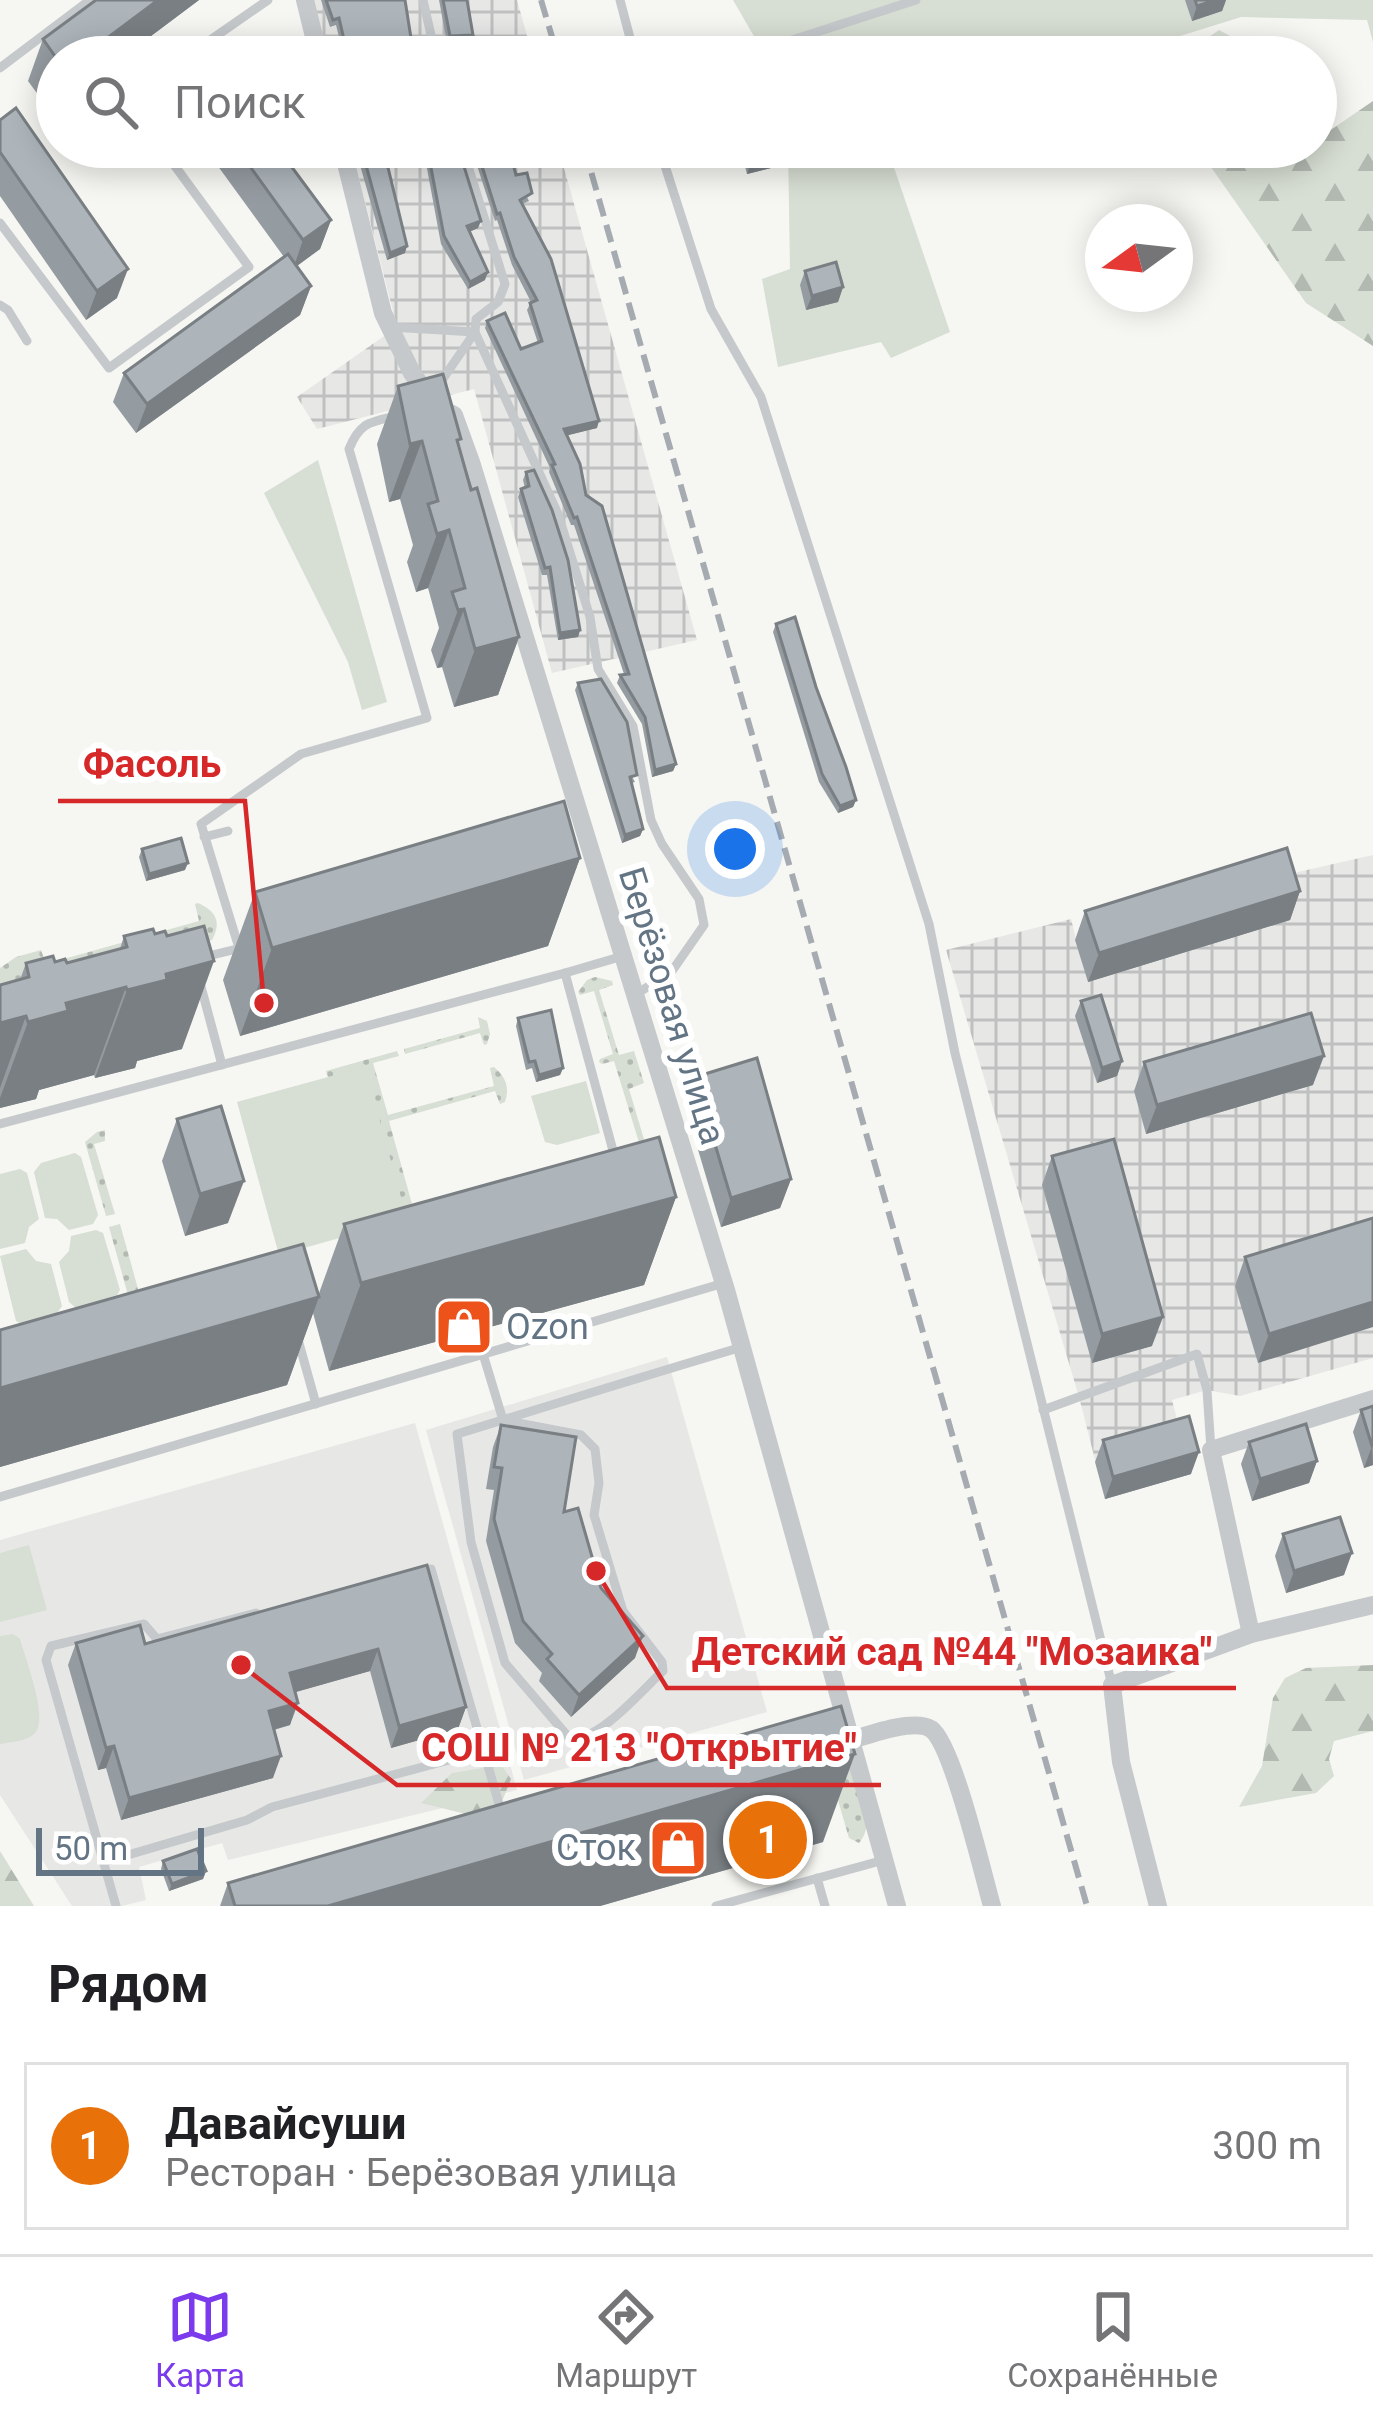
<!DOCTYPE html>
<html lang="ru">
<meta charset="utf-8">
<style>
body{margin:0;font-family:Roboto,sans-serif;background:#f2f2f2;color:#202124}
.compass{position:absolute;left:1085px;top:204px;width:108px;height:108px;border-radius:50%;background:#fff;box-shadow:0 6px 30px #0003;rotate:255deg}
.scale{position:absolute;left:36px;bottom:30px;width:168px;box-sizing:border-box;padding-left:12px;border:6px solid #637585;border-top:0;font-size:33px;line-height:42px;white-space:nowrap;color:#637585;-webkit-text-stroke:9px #fff;paint-order:stroke}
.you{position:absolute;left:735px;top:849px;width:42px;height:42px;margin:-30px;border:9px solid #fff;border-radius:50%;background:#1a73e8;box-shadow:0 0 0 18px #1a73e833}
.badge{display:grid;place-items:center;width:78px;height:78px;border-radius:50%;background:#7c3aed;color:#fff;font-size:39px;font-weight:700}
.pin{position:absolute;translate:-50% -50%;border:6px solid #fff;box-shadow:0 3px 12px #0006}
.list{margin:0;padding:0;list-style:none}
h2{display:flex;justify-content:space-between;align-items:center;height:156px;margin:0;padding:0 48px;font-size:51px}
h2 small{font-size:39px;font-weight:400;color:#757577}
.list li{display:grid;grid-template-columns:78px 1fr auto;gap:36px;align-items:center;box-sizing:border-box;height:168px;margin:0 24px 24px;padding:0 24px;border:3px solid #e0e0e0;border-radius:0px}
.list b{display:block;font-size:45px;white-space:nowrap}
.list p{margin:0;font-size:39px;white-space:nowrap;color:#757577}
.list em{font-size:39px;font-style:normal;color:#757577}
.icon{flex:none;width:66px;height:66px;fill:none;stroke:currentColor;stroke-width:2;stroke-linecap:round;stroke-linejoin:round}
.map{position:relative;flex:none;width:1373px;height:1906px;overflow:hidden}
.search{position:absolute;background:#fff;box-shadow:0 6px 30px #0003;left:36px;right:36px;top:36px;height:132px;display:flex;align-items:center;gap:30px;box-sizing:border-box;padding:0 42px;border-radius:66px;color:#757577;font-size:45px}
.sheet{height:348px;background:#fff}
nav{display:flex;justify-content:space-around;align-items:center;box-sizing:border-box;height:168px;border-top:3px solid #e0e0e0;background:#fff;font-size:33px;color:#757577}
nav a{display:grid;justify-items:center;gap:6px}
nav .on{color:#7c3aed}
.map>svg:first-child{display:block}
.built{fill:#e7e8e6}
.industrial{fill:url(#industrial-grid)}
.grass{fill:url(#grass-dots)}
.forest{fill:url(#forest-firs)}
.green{fill:#d7ded3}
.lines{fill:none;stroke-linecap:round;stroke-linejoin:round}
.lane{stroke:#c5c9cc;stroke-width:9}
.street{stroke:#c5c9cc;stroke-width:18}
.rail{stroke:#a5abb1;stroke-width:6;stroke-dasharray:18 9;stroke-linecap:butt}
.wall{fill:#959ca1}
.shaded-wall{fill:#797f83}
.building{fill:#adb5bb;stroke:#797f83;stroke-width:3}
.labels{text-anchor:middle;dominant-baseline:central;stroke-width:12;stroke-linejoin:round;paint-order:stroke}
.street-label{font-size:36px;fill:#637585;stroke:#fff}
.poi-label{font-size:36px;fill:#637585;stroke:#fff;text-anchor:start}
.leader{fill:none;stroke:#d62828;stroke-width:4.5}
.callout-dot{fill:#d62828;stroke:#fff;stroke-width:4.5}
.callout-label{font-size:39px;text-anchor:middle;font-weight:bold;fill:#d62828;stroke:#fff;stroke-width:12;stroke-linejoin:round;paint-order:stroke}
</style>
<div class="map">
<svg width="1373" height="1906" viewBox="0 0 1373 1906">
<defs>
<pattern id="industrial-grid" width="8" height="8" patternUnits="userSpaceOnUse" patternTransform="scale(3)"><rect width="8" height="8" fill="#e7e8e6"/><path d="M0 4h8M4 0v8" fill="none" stroke="#bfc1c0"/></pattern>
<pattern id="grass-dots" width="8" height="8" patternUnits="userSpaceOnUse" patternTransform="scale(3)"><rect width="8" height="8" fill="#d7ded3"/><path d="M2 2h.1M6 6h.1" fill="none" stroke="#b2b9b1" stroke-width="1.8" stroke-linecap="round"/></pattern>
<pattern id="forest-firs" width="22" height="20" patternUnits="userSpaceOnUse" patternTransform="scale(3)"><rect width="22" height="20" fill="#d7ded3"/><path d="M5 1l3.5 6h-7zM16 11l3.5 6h-7z" fill="#b2b9b1"/></pattern>
</defs>
<rect width="100%" height="100%" fill="#f6f6f2"/>
<g class="built">
<path d="M667,1357L767,1712L524,1780L426,1430Z"/>
<path d="M415,1423L517,1790L228,1860L222,1843L139,1867L146,1900L122,1906H72L0,1795V1540Z"/>
</g>
<g class="industrial">
<path d="M313,0H517L533,57H328Z"/>
<path d="M351,147H558L697,640L552,673L474,389L317,429L297,397L397,327Z"/>
<path d="M1373,855V1358L1240,1396L1207,1390L1172,1400L1191,1474L1105,1499L1079,1397L946,950L1071,919L1076,939L1276,877Z"/>
</g>
<g class="grass">
<path d="M198,903C216,911 222,922 212,940L48,972L0,985V968L16,957L41,950L46,964L199,921L195,904Z"/>
<path d="M595,977L612,981L613,985L599,990L619,1055L634,1051L644,1083L629,1089L646,1146L641,1149L614,1061L602,1064L599,1062L600,1059L613,1054L594,991L580,995L578,992L587,980Z"/>
<path d="M478,1017L487,1021L490,1034L487,1044L484,1045L480,1033L405,1054L404,1049L480,1028Z"/>
<path d="M397,1051L399,1056L373,1063L388,1115L494,1086L490,1068L494,1067C506,1077 510,1088 505,1102L500,1104L495,1091L389,1121L415,1215L369,1235L365,1068L328,1078L326,1071Z"/>
<path d="M105,1130V1141L94,1144L115,1214L106,1216L85,1142L97,1132Z"/>
<path d="M120,1224L140,1296L128,1295L109,1227Z"/>
<path d="M824,1752L852,1757C859,1783 878,1821 859,1843L849,1838Z"/>
</g>
<g class="forest">
<path d="M1219,30L1269,57H1180Z"/>
<path d="M1373,101V346L1306,303L1197,147H1316V140Z"/>
<path d="M1373,1665V1731L1334,1741L1329,1759L1334,1776L1316,1793L1239,1807L1262,1766L1273,1698L1285,1678L1306,1668Z"/>
<path d="M501,1765L511,1779L503,1799L474,1816L421,1803L452,1773Z"/>
<path d="M0,1851L34,1906H0Z"/>
</g>
<g class="green">
<path d="M733,0H1373V42L1367,20L1241,17L1113,57H766Z"/>
<path d="M788,147H887L950,332L891,358L881,342L778,367L762,279L790,269Z"/>
<path d="M318,460L387,702L362,710L348,662L264,493Z"/>
<path d="M365,1067L407,1219L279,1255L237,1102Z"/>
<path d="M586,1081L600,1133L557,1145L545,1142L531,1096Z"/>
<path d="M75,1153L81,1157L98,1215L93,1224L69,1230L57,1219L45,1218L34,1172L41,1163Z"/>
<path d="M20,1169L27,1173L39,1219L29,1227L25,1243L0,1249V1174Z"/>
<path d="M96,1230L103,1233L120,1290L117,1295L76,1308L69,1302L59,1262L69,1251L71,1236Z"/>
<path d="M26,1249L36,1261L51,1264L62,1306L57,1313L20,1323L16,1321L0,1256Z"/>
<path d="M29,1545L47,1610L0,1622V1553Z"/>
<path d="M13,1634L20,1639C25,1658 48,1716 36,1732C29,1741 11,1742 0,1744V1636Z"/>
</g>
<g class="lines">
<g class="lane">
<path d="M423,0L436,57"/>
<path d="M620,0L635,57"/>
<path d="M783,43L916,0"/>
<path d="M186,57L268,0"/>
<path d="M0,68L90,0"/>
<path d="M659,147L711,309L761,397L929,924L955,1053L1112,1685"/>
<path d="M0,223L109,368L249,267L161,147"/>
<path d="M0,305L8,310L27,341"/>
<path d="M390,327L475,332L558,514L590,617L598,669L633,726L651,820L662,844L699,899L704,925L672,971L635,995"/>
<path d="M440,383L475,332L476,319L498,302L505,284L462,147"/>
<path d="M204,837L228,831"/>
<path d="M239,948L201,824L301,754L427,718L349,449C360,422 370,422 396,416"/>
<path d="M204,957L241,948"/>
<path d="M565,973L623,956"/>
<path d="M200,983L222,1065"/>
<path d="M0,1124L565,973L615,1158"/>
<path d="M297,1336L316,1404"/>
<path d="M483,1354L503,1420L581,1435L595,1449L599,1483L594,1515L623,1611L662,1662L663,1671C640,1692 602,1738 571,1740L505,1663L471,1542L457,1434C552,1405 647,1375 742,1347"/>
<path d="M1043,1410L1197,1354L1207,1390L1211,1450"/>
<path d="M0,1497L724,1283"/>
<path d="M418,1573L431,1569L501,1811"/>
<path d="M104,1862L247,1820L272,1807L483,1751"/>
<path d="M817,1878L825,1906"/>
<path d="M116,1906L46,1660L51,1646L144,1624L157,1639L256,1613"/>
<path d="M716,1906L884,1860"/>
</g>
<g class="street">
<path d="M305,0L319,57"/>
<path d="M342,147L383,313L412,373L436,406L454,415L471,462L726,1290L897,1906"/>
<path d="M1251,1634L1211,1450L1373,1399"/>
<path d="M839,1744C860,1738 912,1717 931,1729C953,1744 983,1875 992,1906"/>
<path d="M1158,1906L1121,1762L1112,1685L1251,1634L1373,1605"/>
</g>
<g class="rail">
<path d="M541,0L558,57"/>
<path d="M584,147L1087,1906"/>
</g>
</g>
<g class="wall">
<path d="M96,0H199L123,57H57V106L50,111L28,81L43,39Z"/>
<path d="M321,0H405L414,57H344L336,25L330,27Z"/>
<path d="M439,0H467L473,35L471,42L447,43Z"/>
<path d="M1185,0H1226L1222,11L1192,21Z"/>
<path d="M0,120L117,298L86,320L0,196Z"/>
<path d="M204,147H277L331,220L320,249L296,266L311,286L300,315L136,433L113,402L124,373L284,257Z"/>
<path d="M357,147H383L405,253L387,260L360,165Z"/>
<path d="M423,147H458L478,228L470,231L485,280L468,289L441,244Z"/>
<path d="M471,147H498L501,166L516,175L529,201L522,204L597,428L567,435L676,764L673,771L652,777L642,724L617,683L620,675L624,674L574,525H571L549,472L550,468L485,328L487,321L521,349L538,343L527,310L531,302L512,265L497,220L495,221Z"/>
<path d="M740,147H775L776,153L771,168L747,174Z"/>
<path d="M805,271L843,287L838,302L806,310L800,285Z"/>
<path d="M398,386L459,445L519,637L498,695L454,707L442,667L437,668L431,650L439,628L428,588L416,592L407,562L413,545L400,499L389,502L377,444Z"/>
<path d="M526,472L580,630L578,637L558,640L547,575H542L518,497L521,489L525,488L523,480Z"/>
<path d="M776,624L856,800L853,807L838,813L819,782L773,632Z"/>
<path d="M578,683L635,782L631,783L643,829L640,836L622,843L575,690Z"/>
<path d="M142,849L185,870L146,881L139,857Z"/>
<path d="M580,858L548,946L240,1036L223,980L255,892Z"/>
<path d="M1300,891L1290,920L1088,982L1075,940L1085,911Z"/>
<path d="M155,934L182,1049L137,1061L135,1068L95,1078L94,1075L39,1090L36,1099L0,1108V985L20,980L26,963H67L120,949L124,936Z"/>
<path d="M1081,1001L1122,1061L1117,1076L1097,1083L1075,1016Z"/>
<path d="M518,1018L563,1068L560,1075L536,1082L532,1068L526,1070L516,1026Z"/>
<path d="M1144,1062L1313,1085L1146,1134L1134,1091Z"/>
<path d="M695,1077L791,1179L780,1208L721,1227L685,1106Z"/>
<path d="M177,1119L228,1223L185,1236L162,1161Z"/>
<path d="M1052,1156L1152,1346L1092,1363L1042,1185Z"/>
<path d="M676,1197L644,1285L329,1371L313,1313L287,1385L0,1467V1330L318,1296L344,1224Z"/>
<path d="M1373,1218L1258,1363L1235,1286L1245,1257Z"/>
<path d="M1373,1406V1465L1364,1468L1353,1432L1361,1410Z"/>
<path d="M501,1425L564,1512L635,1658L571,1717L539,1681L542,1673L515,1643L486,1541L494,1490L486,1489L493,1447Z"/>
<path d="M1103,1440L1191,1474L1105,1499L1095,1462Z"/>
<path d="M1249,1442L1317,1461L1309,1483L1252,1501L1241,1464Z"/>
<path d="M1283,1534L1344,1575L1286,1593L1275,1556Z"/>
<path d="M427,1565L466,1707L458,1729L391,1748L370,1671L295,1692L290,1725L274,1730L273,1778L121,1820L106,1768L98,1770L68,1665L76,1643L145,1644Z"/>
<path d="M823,1842L600,1906H220L228,1883Z"/>
<path d="M163,1861L206,1871L203,1879L169,1891L161,1869Z"/>
</g>
<g class="shaded-wall">
<path d="M158,0H199L123,57H82Z"/>
<path d="M1216,0H1226L1222,11L1192,21L1197,6Z"/>
<path d="M473,35L471,42L447,43L450,36Z"/>
<path d="M57,92V106L50,111Z"/>
<path d="M776,153L771,168L747,174L752,159Z"/>
<path d="M331,220L320,249L293,269L303,240Z"/>
<path d="M481,221L478,228L465,234L467,226Z"/>
<path d="M407,246L405,253L387,260L390,253Z"/>
<path d="M128,269L117,298L86,320L97,291Z"/>
<path d="M488,272L485,280L468,289L470,282Z"/>
<path d="M311,286L300,315L136,433L147,404Z"/>
<path d="M843,287L838,302L806,310L812,296Z"/>
<path d="M599,421L597,428L561,437L564,429Z"/>
<path d="M422,441L400,499L389,502L410,444Z"/>
<path d="M449,530L428,588L416,592L437,534Z"/>
<path d="M464,609L442,667L437,668L458,610Z"/>
<path d="M580,630L578,637L558,640L560,633Z"/>
<path d="M519,637L498,695L454,707L475,649Z"/>
<path d="M676,764L673,771L652,777L655,770Z"/>
<path d="M856,800L853,807L838,813L840,806Z"/>
<path d="M643,829L640,836L622,843L625,835Z"/>
<path d="M580,858L548,946L240,1036L272,948Z"/>
<path d="M188,863L185,870L146,881L149,874Z"/>
<path d="M1300,891L1290,920L1088,982L1099,953Z"/>
<path d="M214,961L182,1049L137,1061L135,1068L95,1078L127,990L166,974Z"/>
<path d="M126,987L94,1075L39,1090L36,1099L0,1108V1098L28,1022L66,1003Z"/>
<path d="M26,1016L0,1088V1023Z"/>
<path d="M1324,1056L1313,1085L1146,1134L1157,1105Z"/>
<path d="M1122,1061L1117,1076L1097,1083L1102,1068Z"/>
<path d="M563,1068L560,1075L536,1082L539,1075Z"/>
<path d="M791,1179L780,1208L721,1227L731,1198Z"/>
<path d="M244,1181L228,1223L185,1236L200,1194Z"/>
<path d="M676,1197L644,1285L329,1371L361,1283Z"/>
<path d="M319,1297L287,1385L0,1467V1388Z"/>
<path d="M1373,1302V1327L1258,1363L1269,1334Z"/>
<path d="M1163,1317L1152,1346L1092,1363L1102,1334Z"/>
<path d="M1372,1446L1373,1465L1364,1468Z"/>
<path d="M1199,1452L1191,1474L1105,1499L1113,1477Z"/>
<path d="M1317,1461L1309,1483L1252,1501L1260,1479Z"/>
<path d="M1352,1553L1344,1575L1286,1593L1294,1571Z"/>
<path d="M643,1636L635,1658L571,1717L579,1695Z"/>
<path d="M378,1649L370,1671L282,1696L290,1673Z"/>
<path d="M298,1703L290,1725L261,1733L269,1711Z"/>
<path d="M466,1707L458,1729L391,1748L399,1726Z"/>
<path d="M114,1746L106,1768L98,1770L106,1748Z"/>
<path d="M855,1754L823,1842L600,1906H328Z"/>
<path d="M281,1756L273,1778L121,1820L129,1798Z"/>
<path d="M206,1871L203,1879L169,1891L172,1884Z"/>
</g>
<g class="building">
<path d="M96,0H158L82,57H57V59L43,39Z"/>
<path d="M326,0H405L414,57H348L339,18L333,20Z"/>
<path d="M443,0H467L473,35L450,36Z"/>
<path d="M1195,0H1216L1197,6Z"/>
<path d="M480,47L482,57H463V52Z"/>
<path d="M16,108L128,269L97,291L0,152V120Z"/>
<path d="M236,147H277L331,220L303,240Z"/>
<path d="M361,147H383L407,246L390,253Z"/>
<path d="M427,147H458L481,221L467,226L488,272L470,282L444,236Z"/>
<path d="M476,147H498L501,166L512,160L516,175L527,173L532,193L520,200L551,259L599,421L564,429L580,464L586,495L602,506L676,764L655,770L645,717L620,675L629,674L577,517L574,518L552,465L555,464L487,321L505,313L521,349L542,341L530,303L537,300L514,257L500,213L497,214Z"/>
<path d="M749,147H775L776,153L752,159Z"/>
<path d="M288,254L311,286L147,404L124,373Z"/>
<path d="M836,262L843,287L812,296L805,271Z"/>
<path d="M443,374L461,439L457,440L471,490L477,488L519,637L475,649L464,609L458,610L452,592L465,588L449,530L437,534L428,504L438,501L422,441L410,444L398,386Z"/>
<path d="M534,470L552,510L568,560L580,630L560,633L550,567L545,568L521,489L529,486L526,472Z"/>
<path d="M795,617L816,687L846,767L856,800L840,806L822,774L776,624Z"/>
<path d="M601,679L627,722L637,775L630,777L643,829L625,835L578,683Z"/>
<path d="M564,801L580,858L272,948L255,892Z"/>
<path d="M181,838L188,863L149,874L142,849Z"/>
<path d="M1287,848L1300,891L1099,953L1085,911Z"/>
<path d="M204,926L214,961L166,974L167,980L127,990L126,987L66,1003L68,1011L28,1022L26,1016L0,1023V985L29,977L26,963L53,956L55,962L65,959L67,963L127,947L124,936L153,929L155,934L165,931L167,936Z"/>
<path d="M1101,995L1122,1061L1102,1068L1081,1001Z"/>
<path d="M551,1010L563,1068L539,1075L535,1061L529,1062L518,1018Z"/>
<path d="M1311,1013L1324,1056L1157,1105L1144,1062Z"/>
<path d="M757,1058L791,1179L731,1198L695,1077Z"/>
<path d="M221,1106L244,1181L200,1194L177,1119Z"/>
<path d="M659,1137L676,1197L361,1283L344,1224Z"/>
<path d="M1114,1139L1163,1317L1102,1334L1052,1156Z"/>
<path d="M1373,1218V1302L1269,1334L1245,1257Z"/>
<path d="M303,1244L319,1297L0,1388V1330Z"/>
<path d="M1373,1406V1446H1372L1361,1410Z"/>
<path d="M1189,1416L1199,1452L1113,1477L1103,1440Z"/>
<path d="M1306,1424L1317,1461L1260,1479L1249,1442Z"/>
<path d="M501,1425L576,1437L564,1512L578,1508L601,1588L643,1636L579,1695L547,1659L552,1654L523,1621L494,1519L502,1468L494,1467Z"/>
<path d="M1340,1517L1352,1553L1294,1571L1283,1534Z"/>
<path d="M427,1565L466,1707L399,1726L378,1649L290,1673L298,1703L269,1711L281,1756L129,1798L114,1746L106,1748L76,1643L140,1625L145,1644Z"/>
<path d="M841,1706L855,1754L328,1906H235L228,1883Z"/>
<path d="M197,1849L206,1871L172,1884L163,1861Z"/>
</g>
<defs>
<g id="shop-square" transform="scale(3)"><rect x="-9" y="-9" width="18" height="18" rx="4" fill="#ed521b" stroke="#fff"/><path d="M-5-2.5h2.3a2.7 3.5 0 0 1 5.4 0H5L5.5 6h-11ZM-1.5-2.5h3a1.5 2.3 0 0 0-3 0Z" fill="#fff"/></g>
</defs>
<g fill-rule="evenodd">
<use href="#shop-square" x="464" y="1327"/>
<use href="#shop-square" x="678" y="1848"/>
</g>
<g class="labels">
<g class="street-label">
<text transform="translate(672 1006) rotate(73)">Берёзовая улица</text>
</g>
<g class="poi-label">
<text x="506" y="1327">Ozon</text>
<text x="636" y="1848" text-anchor="end">Сток</text>
</g>
</g>
<path class="leader" d="M264 1003L245 801H58M596 1571L667 1688H1236M241 1665L397 1785H881"/>
<g class="callout-dot">
<circle cx="264" cy="1003" r="12"/>
<circle cx="596" cy="1571" r="12"/>
<circle cx="241" cy="1665" r="12"/>
</g>
<g class="callout-label">
<text x="152" y="777">Фасоль</text>
<text x="952" y="1665">Детский сад №44 "Мозаика"</text>
<text x="639" y="1761">СОШ № 213 "Открытие"</text>
</g>
</svg>
<svg class="compass" viewBox="-18 -18 36 36"><path d="M0-13l5 13h-10z" fill="#e53935"/><path d="M0 13l5-13h-10z" fill="#757577"/></svg>
<div class="scale">50 m</div>
<div class="you"></div>
<div class="pin badge" style="left:768px;top:1840px;background:#e8710a">1</div>
<div class="search"><svg class="icon" aria-label="search" viewBox="0 0 24 24"><circle cx="10" cy="10" r="6"/><path d="M15 15l6 6"/></svg>Поиск</div>
</div>
<section class="sheet">
<h2>Рядом<small></small></h2>
<ul class="list">
<li><span class="badge" style="background:#e8710a">1</span><div><b>Давайсуши</b><p>Ресторан · Берёзовая улица</p></div><em>300 m</em></li>
</ul>
</section>
<nav>
<a class="on"><svg class="icon" aria-label="map" viewBox="0 0 24 24"><path d="M3 6l6-2 6 2 6-2v14l-6 2-6-2-6 2zM9 4v14M15 6v14"/></svg>Карта</a>
<a><svg class="icon" aria-label="directions" viewBox="0 0 24 24"><path d="M12 3l9 9-9 9-9-9zM9 14v-3h6M13 9l2 2-2 2"/></svg>Маршрут</a>
<a><svg class="icon" aria-label="saved" viewBox="0 0 24 24"><path d="M7 4h10v16l-5-4-5 4z"/></svg>Сохранённые</a>
</nav>
